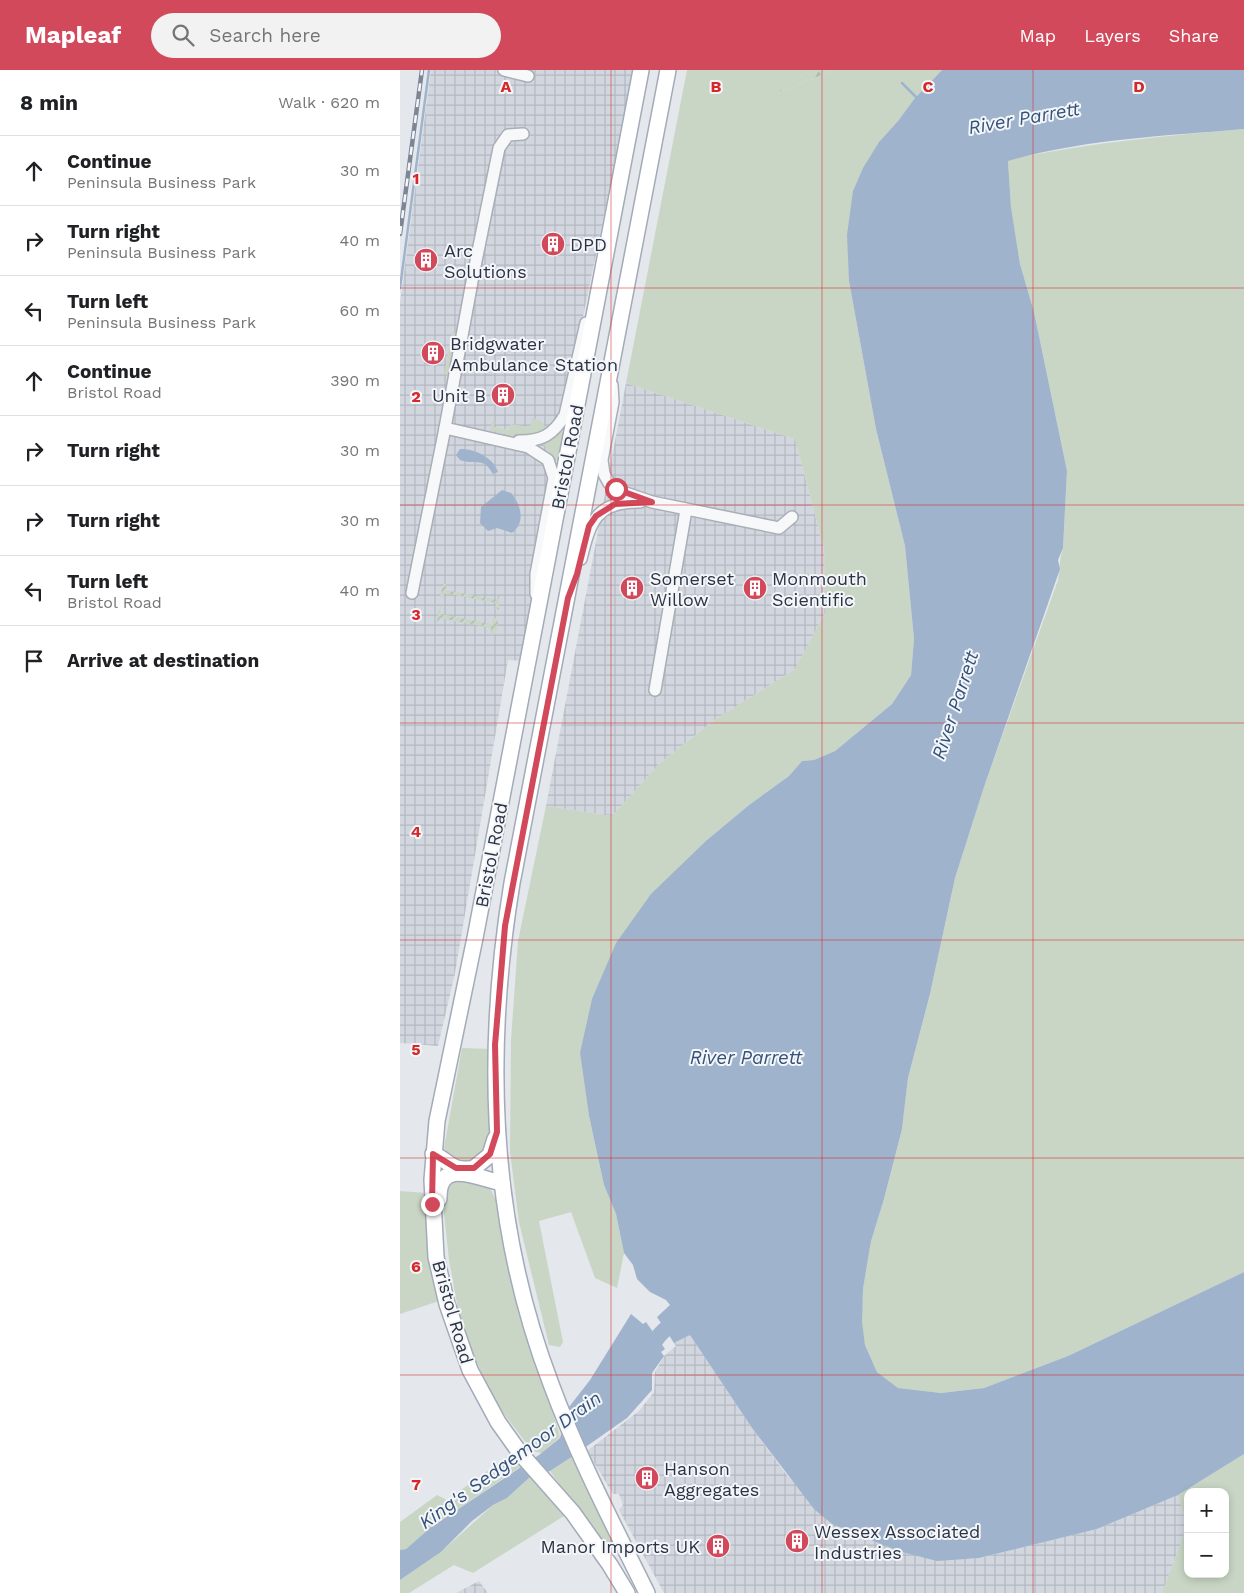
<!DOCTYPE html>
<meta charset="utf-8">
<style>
body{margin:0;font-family:"Work Sans",sans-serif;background:#f2f2f2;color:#202124}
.controls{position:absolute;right:15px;bottom:15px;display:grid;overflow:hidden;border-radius:10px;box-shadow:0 2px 8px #0003}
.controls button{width:45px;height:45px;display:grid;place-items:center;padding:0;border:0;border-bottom:1px solid #e0e0e0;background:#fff;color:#202124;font:25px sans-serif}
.stop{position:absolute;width:15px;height:15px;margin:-11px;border:4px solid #d1495b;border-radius:50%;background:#fff}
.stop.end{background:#d1495b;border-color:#fff;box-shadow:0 1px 5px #0008}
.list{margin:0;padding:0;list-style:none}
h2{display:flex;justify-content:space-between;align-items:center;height:65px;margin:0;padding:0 20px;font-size:21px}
h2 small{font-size:16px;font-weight:400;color:#757577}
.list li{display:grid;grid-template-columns:32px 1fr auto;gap:15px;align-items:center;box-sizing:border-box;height:70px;padding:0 20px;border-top:1px solid #e0e0e0}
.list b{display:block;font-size:19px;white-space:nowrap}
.list p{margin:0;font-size:16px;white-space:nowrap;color:#757577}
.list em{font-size:16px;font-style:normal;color:#757577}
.icon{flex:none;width:28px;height:28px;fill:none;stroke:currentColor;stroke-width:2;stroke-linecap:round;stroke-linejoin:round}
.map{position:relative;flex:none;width:844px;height:1523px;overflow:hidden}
header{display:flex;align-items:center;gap:30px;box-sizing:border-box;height:70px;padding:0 25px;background:#d1495b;color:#fff}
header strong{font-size:24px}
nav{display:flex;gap:28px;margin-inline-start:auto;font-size:18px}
.search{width:350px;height:45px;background:#f2f2f2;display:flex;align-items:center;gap:12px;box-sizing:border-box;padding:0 18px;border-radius:28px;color:#757577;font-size:19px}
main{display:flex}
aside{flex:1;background:#fff}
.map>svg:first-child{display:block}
.industrial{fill:url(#industrial-grid)}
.grass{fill:#c9d6c5;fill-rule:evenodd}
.forest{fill:url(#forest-firs)}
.garden{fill:url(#garden-furrows)}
.water{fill:#9fb4cc}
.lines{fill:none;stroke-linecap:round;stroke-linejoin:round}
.stream{stroke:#9fb4cc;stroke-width:2.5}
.river{stroke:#9fb4cc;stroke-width:16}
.minor-casing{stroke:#a9aeb7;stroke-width:14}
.major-casing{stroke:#a3abb8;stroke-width:18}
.minor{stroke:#f7f8fa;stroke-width:11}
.major{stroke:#fff;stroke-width:15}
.rail-casing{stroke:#7d8696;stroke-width:4.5}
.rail{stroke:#f4f6f9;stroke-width:2.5;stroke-dasharray:8;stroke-linecap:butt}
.route{stroke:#d1495b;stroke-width:6}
.grid{fill:none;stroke:#d62828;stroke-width:1;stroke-opacity:0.55}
.labels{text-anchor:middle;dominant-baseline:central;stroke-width:4;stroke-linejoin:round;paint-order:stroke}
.poi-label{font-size:18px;fill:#2b3445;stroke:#f4f6f9;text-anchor:start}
.street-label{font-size:18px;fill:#2b3445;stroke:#f4f6f9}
.water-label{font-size:19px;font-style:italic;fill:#34527a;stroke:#f4f6f9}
.grid-label{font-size:16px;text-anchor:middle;font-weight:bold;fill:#d62828;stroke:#f4f6f9;stroke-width:4;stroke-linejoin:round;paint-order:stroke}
</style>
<header>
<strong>Mapleaf</strong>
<div class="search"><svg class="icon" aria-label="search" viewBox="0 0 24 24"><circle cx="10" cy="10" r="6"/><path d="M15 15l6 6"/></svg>Search here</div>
<nav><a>Map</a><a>Layers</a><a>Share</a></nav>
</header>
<main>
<aside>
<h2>8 min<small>Walk · 620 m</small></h2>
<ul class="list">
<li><svg class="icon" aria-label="ahead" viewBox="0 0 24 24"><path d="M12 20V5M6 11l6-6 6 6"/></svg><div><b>Continue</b><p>Peninsula Business Park</p></div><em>30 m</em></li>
<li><svg class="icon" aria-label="right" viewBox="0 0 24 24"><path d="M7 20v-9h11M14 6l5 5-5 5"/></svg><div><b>Turn right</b><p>Peninsula Business Park</p></div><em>40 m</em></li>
<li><svg class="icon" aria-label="left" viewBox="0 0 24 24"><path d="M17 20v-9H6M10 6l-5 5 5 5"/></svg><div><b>Turn left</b><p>Peninsula Business Park</p></div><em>60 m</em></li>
<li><svg class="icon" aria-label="ahead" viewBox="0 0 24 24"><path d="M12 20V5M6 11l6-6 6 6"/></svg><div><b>Continue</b><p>Bristol Road</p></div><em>390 m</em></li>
<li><svg class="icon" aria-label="right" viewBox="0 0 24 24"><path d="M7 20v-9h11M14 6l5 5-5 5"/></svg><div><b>Turn right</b></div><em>30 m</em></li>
<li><svg class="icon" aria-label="right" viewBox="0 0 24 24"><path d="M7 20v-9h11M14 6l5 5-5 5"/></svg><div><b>Turn right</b></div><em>30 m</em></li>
<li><svg class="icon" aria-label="left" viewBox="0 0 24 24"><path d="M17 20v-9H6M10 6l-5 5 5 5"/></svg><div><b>Turn left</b><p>Bristol Road</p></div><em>40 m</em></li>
<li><svg class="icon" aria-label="arrive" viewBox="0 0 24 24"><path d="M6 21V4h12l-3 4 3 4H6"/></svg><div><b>Arrive at destination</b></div></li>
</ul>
</aside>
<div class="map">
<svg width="844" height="1523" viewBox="0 0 844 1523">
<defs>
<pattern id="industrial-grid" width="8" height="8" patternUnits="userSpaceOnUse" patternTransform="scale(1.25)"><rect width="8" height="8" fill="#d2d6de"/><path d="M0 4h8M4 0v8" fill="none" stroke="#b4b8c0"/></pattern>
<pattern id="forest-firs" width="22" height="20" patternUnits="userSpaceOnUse" patternTransform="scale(1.25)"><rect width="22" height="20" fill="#c9d6c5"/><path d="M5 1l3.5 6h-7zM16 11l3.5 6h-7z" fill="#adb8ab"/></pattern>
<pattern id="garden-furrows" width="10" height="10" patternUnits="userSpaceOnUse" patternTransform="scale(1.25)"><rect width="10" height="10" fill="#c9d6c5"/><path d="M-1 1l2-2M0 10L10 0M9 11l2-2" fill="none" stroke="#adb8ab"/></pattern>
</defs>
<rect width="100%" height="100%" fill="#e4e7ec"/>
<g class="industrial">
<path d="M31,0H234L159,363L156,396L133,506L131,549L122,591L108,590L55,903L38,976L0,973V233Z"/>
<path d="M226,313L395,369L424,479L425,543L395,599L313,651L259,694L212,746L146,736Z"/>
<path d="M290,1265L352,1358L386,1404L432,1454L464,1466L560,1489L579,1488L697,1459L778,1425L787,1456L762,1523H264L219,1440L223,1435L219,1424H213L187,1381L239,1341L254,1322L255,1302L264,1286L276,1276L274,1273Z"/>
<path d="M79,1511L88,1523H37H56Z"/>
</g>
<g class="grass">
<path d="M287,0H409L378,23L433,0H542L516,27L498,51L479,72L449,211L476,359L505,476L514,569L511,605L492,634L435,681L414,690L402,691L389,706L349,735L307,770L180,983L189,1046L204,1115L216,1144L224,1183L217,1218L195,1208L171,1142L139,1151L163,1272L160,1277L149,1275L119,1152L110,1082L111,970L118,871L146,736L212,746L259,694L313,651L395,599L425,543L424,479L395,369L226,313Z"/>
<path d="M844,59V1202L668,1286L584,1318L541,1323L498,1318L477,1302L465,1275L461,1252L463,1219L471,1170L484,1129L502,1059L508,1008L530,924L555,808L584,717L658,510C660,499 659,490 663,478L667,401L634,242L620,194L611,137L608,90C686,73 765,66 844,59Z"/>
<path d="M52,262L57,263L49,306L44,304Z"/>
<path d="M132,348L141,351L147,359L134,365L115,364L113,367L90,360L92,351H95L94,357L109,360L110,354L130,357Z"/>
<path d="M163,361L166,362L158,392L144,375Z"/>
<path d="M62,978L91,979V1063L87,1078L69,1095L49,1089L44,1078Z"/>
<path d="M57,1108L88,1114L98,1134L140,1302L158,1359L160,1367L142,1383L132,1381L96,1333L62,1261L49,1190L42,1125L45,1116Z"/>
<path d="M0,1121L26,1123L39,1231L0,1244Z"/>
<path d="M114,1382L126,1393L30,1458L6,1479L0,1480V1452L37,1425L47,1430Z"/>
<path d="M844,1384V1523H762L787,1456L778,1425ZM788,1422H825V1504H788Z"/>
<path d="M173,1386L217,1473L206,1479L150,1401Z"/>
<path d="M137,1405L164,1446L73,1503L54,1495L9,1523H0V1510L41,1482L93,1435L107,1428L128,1409Z"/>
</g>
<path class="forest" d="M409,0H433L376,24Z"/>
<g class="garden">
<path d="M46,513V520L97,530L99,524V539L95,540L96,533L45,523L42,529L40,526L43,515Z"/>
<path d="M41,537L40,544L92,554L93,548H96L98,552L96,564L90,565L91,558L40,548L37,554L38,540Z"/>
</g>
<g class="water">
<path d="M542,0H844V59C766,66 684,69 608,91L611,137L620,194L634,242L667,401L663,478L658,490L660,499L584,717L555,808L530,924L508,1008L502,1059L484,1129L471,1171L463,1219L462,1252L465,1275L477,1302L498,1318L541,1323L584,1318L668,1286L844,1202V1384L778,1425L697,1459L579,1488L537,1491L498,1481L432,1454L414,1439L352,1358L290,1265L274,1273L257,1247L270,1235L266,1230L250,1222L237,1209L233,1195L224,1183L216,1144L204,1115L189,1046L180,983L192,929L216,873L251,824L307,770L349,735L389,706L402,691L414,690L435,681L492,634L511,605L514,569L505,476L476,359L449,211L447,165L453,121L463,98L479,72L498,51L515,28Z"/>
<path d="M60,379C74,378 94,388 98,402L93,404C83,386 77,396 60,390L56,385Z"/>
<path d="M102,420L111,423C121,434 126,453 112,463L97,458L88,461L80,453L81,437Z"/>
<path d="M231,1244L243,1254L246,1252L265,1279L261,1282L264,1286L252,1303V1320L227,1348L170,1388L150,1401L129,1408L107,1428L93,1435L72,1451L41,1482L0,1510V1480L6,1479L30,1458L139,1385L160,1368L169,1337L190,1310Z"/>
</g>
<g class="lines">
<g class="stream">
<path d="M502,13L517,28"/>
<path d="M0,218L29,0"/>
</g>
<path class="river" d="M246,1286C254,1270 266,1252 285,1251"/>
<g class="minor-casing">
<g id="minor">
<path d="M104,0L128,6"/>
<path d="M123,64L108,65L99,78L74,201L45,358L128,377L148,390L154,408L136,504V524"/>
<path d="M212,315L213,332L202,390L204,404L209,413L223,422L252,432L379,458L392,447"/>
<path d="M119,371C142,371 153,365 165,345L186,253"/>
<path d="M181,489C190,452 196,431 240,432"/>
<path d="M12,523L45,358"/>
<path d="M255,620L286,440"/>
</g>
</g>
<g class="major-casing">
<g id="major">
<path d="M33,1084C49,1090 51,1103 74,1098L90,1085L95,1069"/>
<path d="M39,1129C38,1086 79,1109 102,1113"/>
<path d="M227,1523L210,1495L173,1443L120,1383L98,1352L70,1300L47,1234L36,1187L32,1110L37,1051L75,868L241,0"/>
<path d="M247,1523C213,1454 178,1387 151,1314C89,1152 84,983 112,813L268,0"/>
</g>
</g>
<use href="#minor" class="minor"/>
<use href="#major" class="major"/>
<g class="rail-casing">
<path id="rail" d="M0,164L22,0"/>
</g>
<use href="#rail" class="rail"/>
</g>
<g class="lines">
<path class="route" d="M32,1134L33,1084L56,1098H74L90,1084L97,1062L95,975L105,856L168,528L177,504L189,456L196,446L215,434L252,432L216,419"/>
</g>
<path class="grid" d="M211,0V1523M422,0V1523M633,0V1523M0,218H844M0,435H844M0,653H844M0,870H844M0,1088H844M0,1305H844"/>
<defs>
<g id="building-disc" transform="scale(1.25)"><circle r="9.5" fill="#d1495b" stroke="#f4f6f9"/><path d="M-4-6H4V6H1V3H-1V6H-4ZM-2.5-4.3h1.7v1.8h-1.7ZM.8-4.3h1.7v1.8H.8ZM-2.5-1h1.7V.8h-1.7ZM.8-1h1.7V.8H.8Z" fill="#fff"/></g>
</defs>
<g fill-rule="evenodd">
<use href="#building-disc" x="153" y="174"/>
<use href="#building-disc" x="26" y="190"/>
<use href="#building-disc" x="33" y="283"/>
<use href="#building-disc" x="103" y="325"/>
<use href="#building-disc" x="232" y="518"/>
<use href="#building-disc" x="355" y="518"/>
<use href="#building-disc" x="247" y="1408"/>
<use href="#building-disc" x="397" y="1471"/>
<use href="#building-disc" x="318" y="1476"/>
</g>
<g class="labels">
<g class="poi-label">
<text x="170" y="174">DPD</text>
<text x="44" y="180">Arc<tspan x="44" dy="21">Solutions</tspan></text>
<text x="50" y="273">Bridgwater<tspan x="50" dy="21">Ambulance Station</tspan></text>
<text x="86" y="325" text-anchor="end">Unit B</text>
<text x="250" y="508">Somerset<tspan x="250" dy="21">Willow</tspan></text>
<text x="372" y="508">Monmouth<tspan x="372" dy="21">Scientific</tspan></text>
<text x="264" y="1398">Hanson<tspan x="264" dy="21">Aggregates</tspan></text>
<text x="414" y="1461">Wessex Associated<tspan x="414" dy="21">Industries</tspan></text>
<text x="300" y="1476" text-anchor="end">Manor Imports UK</text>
</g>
<g class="street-label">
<text transform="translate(167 387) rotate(-79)">Bristol Road</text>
<text transform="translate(91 785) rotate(-79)">Bristol Road</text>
<text transform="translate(53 1242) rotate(74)">Bristol Road</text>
</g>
<g class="water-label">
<text transform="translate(624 48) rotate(-10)">River Parrett</text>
<text transform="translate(555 635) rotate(-72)">River Parrett</text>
<text x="346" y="987">River Parrett</text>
<text transform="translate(110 1390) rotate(-36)">King's Sedgemoor Drain</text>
</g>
</g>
<g class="grid-label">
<text x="106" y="22">A</text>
<text x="316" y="22">B</text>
<text x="528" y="22">C</text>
<text x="739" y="22">D</text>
<text x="16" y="114">1</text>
<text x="16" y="332">2</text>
<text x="16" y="550">3</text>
<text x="16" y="767">4</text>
<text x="16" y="985">5</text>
<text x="16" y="1202">6</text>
<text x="16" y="1420">7</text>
</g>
</svg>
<div class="controls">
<button>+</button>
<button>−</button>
</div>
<div class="stop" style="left:216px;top:419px"></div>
<div class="stop end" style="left:32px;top:1134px"></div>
</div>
</main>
